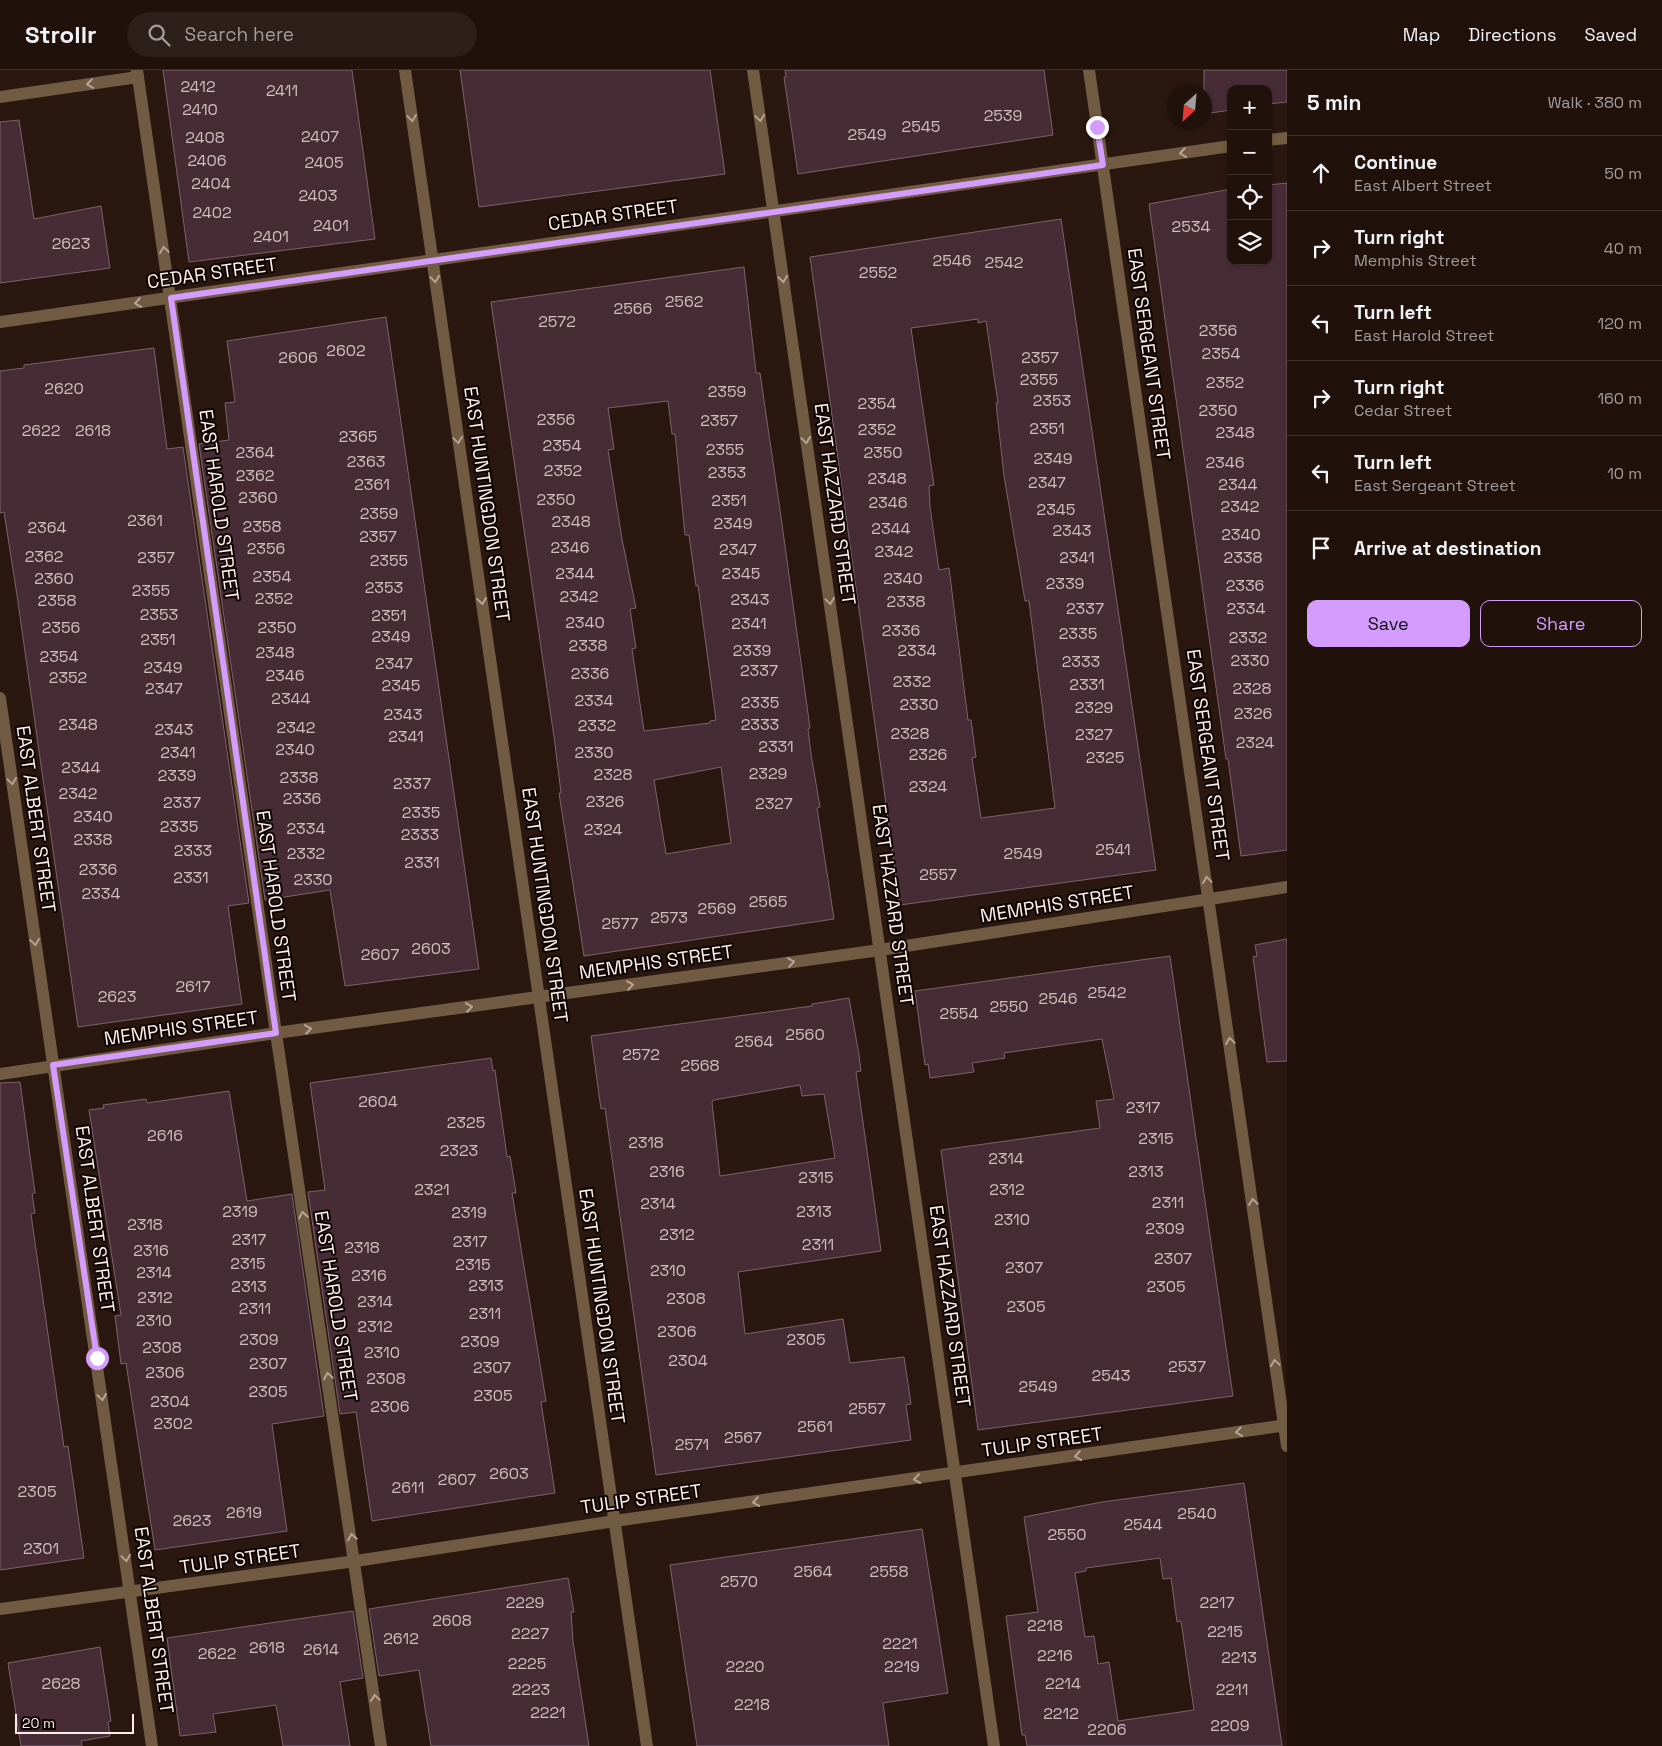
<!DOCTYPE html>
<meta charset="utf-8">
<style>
body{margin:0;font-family:"Space Grotesk",sans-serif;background:#2d1f19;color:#f1f3f6}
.controls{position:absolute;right:15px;top:15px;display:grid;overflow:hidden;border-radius:10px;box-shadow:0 1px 4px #0004}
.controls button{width:45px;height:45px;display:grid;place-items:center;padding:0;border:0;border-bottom:1px solid #3d312c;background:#20110b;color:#f1f3f6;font:25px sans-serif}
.compass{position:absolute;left:1167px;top:15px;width:45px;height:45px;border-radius:50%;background:#20110b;box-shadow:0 1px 4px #0004;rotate:206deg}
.scale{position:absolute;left:15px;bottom:12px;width:119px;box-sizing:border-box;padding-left:5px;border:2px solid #fdeee9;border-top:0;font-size:14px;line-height:18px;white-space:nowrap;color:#fdeee9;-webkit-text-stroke:4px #0d0503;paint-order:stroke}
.stop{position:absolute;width:15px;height:15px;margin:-11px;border:4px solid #d39cfd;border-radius:50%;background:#fff}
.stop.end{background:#d39cfd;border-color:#fff;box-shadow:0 1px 5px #0008}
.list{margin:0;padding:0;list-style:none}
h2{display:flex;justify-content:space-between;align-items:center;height:65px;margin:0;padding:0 20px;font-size:21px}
h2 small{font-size:16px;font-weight:400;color:#a29d9d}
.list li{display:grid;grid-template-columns:32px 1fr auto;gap:15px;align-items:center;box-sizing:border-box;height:75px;padding:0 20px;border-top:1px solid #3d312c}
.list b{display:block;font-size:19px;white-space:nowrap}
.list p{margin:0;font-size:16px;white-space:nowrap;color:#a29d9d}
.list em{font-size:16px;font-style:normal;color:#a29d9d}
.actions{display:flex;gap:10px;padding:15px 20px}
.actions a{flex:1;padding:11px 0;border:1px solid #d39cfd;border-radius:10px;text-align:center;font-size:18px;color:#d39cfd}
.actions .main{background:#d39cfd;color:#111}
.icon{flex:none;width:28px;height:28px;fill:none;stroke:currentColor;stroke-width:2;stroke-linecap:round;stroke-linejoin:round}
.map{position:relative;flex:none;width:1287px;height:1676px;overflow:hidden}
header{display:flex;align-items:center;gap:30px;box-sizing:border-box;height:70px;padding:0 25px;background:#20110b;border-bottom:1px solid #3d312c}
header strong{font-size:24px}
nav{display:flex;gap:28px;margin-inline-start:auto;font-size:18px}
.search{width:350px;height:45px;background:#2d1f19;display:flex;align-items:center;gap:12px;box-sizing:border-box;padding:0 18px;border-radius:28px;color:#a29d9d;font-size:19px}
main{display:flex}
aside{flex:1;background:#20110b}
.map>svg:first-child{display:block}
.building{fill:#472c36;stroke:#7c636c;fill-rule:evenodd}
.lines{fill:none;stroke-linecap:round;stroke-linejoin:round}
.minor{stroke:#715b42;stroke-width:12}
.oneway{stroke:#b7a496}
.route{stroke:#d39cfd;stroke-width:6}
.labels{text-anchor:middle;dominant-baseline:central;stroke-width:4;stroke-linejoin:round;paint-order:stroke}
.number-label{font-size:16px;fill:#d0bebc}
.street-label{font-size:19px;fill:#fdeee9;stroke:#0d0503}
</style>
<header>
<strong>Strollr</strong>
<div class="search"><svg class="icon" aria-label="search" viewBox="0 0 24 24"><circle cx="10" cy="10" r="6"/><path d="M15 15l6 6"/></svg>Search here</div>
<nav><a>Map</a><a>Directions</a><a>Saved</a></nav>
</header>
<main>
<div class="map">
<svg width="1287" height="1676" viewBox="0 0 1287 1676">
<rect width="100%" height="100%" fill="#2a170f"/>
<g class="building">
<path d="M163,0H352L375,169L189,192Z"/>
<path d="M460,0H710L725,104L479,137Z"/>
<path d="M785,0H1044L1053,65L798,104L784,7H786Z"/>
<path d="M1204,0H1287V32L1268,34V19H1231V40L1204,44Z"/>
<path d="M19,50L34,149L101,136L110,198L0,213V52Z"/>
<path d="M1287,113V780L1241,786L1228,689H1226L1149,134L1231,119V191H1268V115Z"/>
<path d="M1061,149L1156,800L900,835L810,187ZM978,249V253L986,251L998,333H996L1004,406L1025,531H1029L1055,738L981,748L972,688L976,687L971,650H968L949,498L939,500L930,437L929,416L934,415L911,258Z"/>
<path d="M744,197L756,303H760L781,447L810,658L808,659L811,684L820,737L817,738L834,849L584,886L559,723H561L555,674L491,232ZM668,331L672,364H675L685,465H689L696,516L698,515L716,650L710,651V653L644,661L632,579L636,578L630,539L636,538L622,469L608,380L614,379L608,338ZM721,697L731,773L666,784L654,710Z"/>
<path d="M386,247L479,899L345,916L330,820L265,830L199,374L229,370L225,333L235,332L227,271Z"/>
<path d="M154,278L167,379L183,377L249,833L228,836L242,934L78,957L17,525L4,442L0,443V301L24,298V295Z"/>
<path d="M1287,869V991L1267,992L1253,887L1257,886L1255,875Z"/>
<path d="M1170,886L1233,1326L978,1360L941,1080L1100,1058L1096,1031L1114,1029L1102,969L1004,983L1005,988L972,993L974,1002L930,1008L928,994L925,995L915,921Z"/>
<path d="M849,928L859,985L861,1001L856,1002L881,1181L738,1202L745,1264L843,1249L850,1293L904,1287L911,1334L906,1335L911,1370L656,1405L605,1038L601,1039L591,966L812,936V934ZM800,1015L802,1026L824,1024L835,1088L720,1106L712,1032L714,1030Z"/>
<path d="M491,988L493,1001L495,1000L507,1087L510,1086L516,1123H512L546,1331L541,1332L555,1423L372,1451L356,1342L340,1344L308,1122L325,1120L310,1013Z"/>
<path d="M20,1012L35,1123L32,1124L35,1143L31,1144L64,1377L68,1376L84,1488L0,1500V1013Z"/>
<path d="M229,1021L247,1131L292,1124L324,1346L272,1354L287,1461L155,1480L126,1293L121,1294L115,1246L121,1245L89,1040L104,1038L103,1035L146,1029L147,1033Z"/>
<path d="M1244,1413L1282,1676H1027L1025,1665H1022L1006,1546L1038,1542L1024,1447L1102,1432ZM1160,1488L1163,1509L1171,1508L1177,1552L1181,1551L1194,1640L1118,1651L1109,1592L1098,1594L1094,1566L1085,1567L1075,1503L1086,1501V1498Z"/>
<path d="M922,1459L948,1623L883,1633L889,1676H697L670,1495Z"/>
<path d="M568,1508L574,1542H571L573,1571L589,1676H431L419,1600L379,1606L369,1539Z"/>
<path d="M353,1541L363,1608L340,1612L350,1676H283L276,1635L213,1644L216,1662L180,1666L167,1568Z"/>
<path d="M100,1577L111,1651L108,1652L110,1666L81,1671L82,1676H21L8,1593Z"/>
</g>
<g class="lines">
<g class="minor">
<path d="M137,0L276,963L381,1676"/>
<path d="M405,0L647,1676"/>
<path d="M753,0L994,1676"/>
<path d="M1089,0L1287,1376"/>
<path d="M0,27L138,7"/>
<path d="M1268,70L1287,68"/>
<path d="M0,252L1231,76"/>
<path d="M0,628L152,1676"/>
<path d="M0,1004L276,963L880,880L1287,817"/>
<path d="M0,1539L356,1491L615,1451L1287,1355"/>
</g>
</g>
<defs><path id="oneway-chevron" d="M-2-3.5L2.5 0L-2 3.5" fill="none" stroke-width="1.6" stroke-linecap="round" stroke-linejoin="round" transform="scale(1.25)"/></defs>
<g class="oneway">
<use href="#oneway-chevron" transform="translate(90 14) rotate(172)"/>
<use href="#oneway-chevron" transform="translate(412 48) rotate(82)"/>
<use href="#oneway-chevron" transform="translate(760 48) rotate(82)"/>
<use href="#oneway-chevron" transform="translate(1183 83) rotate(172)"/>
<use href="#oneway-chevron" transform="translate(164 180) rotate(-98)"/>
<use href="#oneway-chevron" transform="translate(435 209) rotate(82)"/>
<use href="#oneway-chevron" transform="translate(783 209) rotate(82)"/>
<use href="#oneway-chevron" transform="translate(138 233) rotate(172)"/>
<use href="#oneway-chevron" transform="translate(458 370) rotate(82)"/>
<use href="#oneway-chevron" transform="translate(806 370) rotate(82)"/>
<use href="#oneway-chevron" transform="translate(482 531) rotate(82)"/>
<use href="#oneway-chevron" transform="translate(830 531) rotate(82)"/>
<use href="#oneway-chevron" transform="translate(12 711) rotate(82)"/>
<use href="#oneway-chevron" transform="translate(1207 810) rotate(-98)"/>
<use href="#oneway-chevron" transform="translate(35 872) rotate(82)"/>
<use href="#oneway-chevron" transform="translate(791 892) rotate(-8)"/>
<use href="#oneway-chevron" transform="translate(630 915) rotate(-8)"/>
<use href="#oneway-chevron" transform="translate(469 937) rotate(-8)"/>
<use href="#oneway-chevron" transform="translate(308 959) rotate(-8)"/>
<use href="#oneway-chevron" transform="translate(1230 971) rotate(-98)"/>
<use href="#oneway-chevron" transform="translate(1253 1132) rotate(-98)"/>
<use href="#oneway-chevron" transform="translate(303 1145) rotate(-99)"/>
<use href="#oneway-chevron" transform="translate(1275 1293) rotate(-98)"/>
<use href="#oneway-chevron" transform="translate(328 1306) rotate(-99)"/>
<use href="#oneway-chevron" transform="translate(102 1327) rotate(82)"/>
<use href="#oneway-chevron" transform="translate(1239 1362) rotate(172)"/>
<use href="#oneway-chevron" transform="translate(1078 1386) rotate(172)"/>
<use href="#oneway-chevron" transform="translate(917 1409) rotate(172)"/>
<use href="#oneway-chevron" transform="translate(756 1432) rotate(172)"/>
<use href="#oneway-chevron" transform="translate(352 1467) rotate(-99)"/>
<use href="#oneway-chevron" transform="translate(126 1488) rotate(82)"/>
<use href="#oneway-chevron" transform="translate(375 1628) rotate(-98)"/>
</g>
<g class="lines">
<path class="route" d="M97,1288L53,995L276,963L171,228L1103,95L1097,57"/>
</g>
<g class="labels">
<g class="number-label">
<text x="198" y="16">2412</text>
<text x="282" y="20">2411</text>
<text x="200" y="39">2410</text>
<text x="1003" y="45">2539</text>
<text x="921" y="56">2545</text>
<text x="867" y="64">2549</text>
<text x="320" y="66">2407</text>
<text x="205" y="67">2408</text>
<text x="207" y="90">2406</text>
<text x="324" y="92">2405</text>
<text x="211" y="113">2404</text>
<text x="318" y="125">2403</text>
<text x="212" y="142">2402</text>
<text x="331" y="155">2401</text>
<text x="1191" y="156">2534</text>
<text x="271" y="166">2401</text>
<text x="71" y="173">2623</text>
<text x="952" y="190">2546</text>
<text x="1004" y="192">2542</text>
<text x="878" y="202">2552</text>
<text x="684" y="231">2562</text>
<text x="633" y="238">2566</text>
<text x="557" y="251">2572</text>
<text x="1218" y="260">2356</text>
<text x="346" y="280">2602</text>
<text x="1221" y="283">2354</text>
<text x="298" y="287">2606</text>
<text x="1040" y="287">2357</text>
<text x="1039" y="309">2355</text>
<text x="1225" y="312">2352</text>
<text x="64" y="318">2620</text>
<text x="727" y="321">2359</text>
<text x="1052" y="330">2353</text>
<text x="877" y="333">2354</text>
<text x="1218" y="340">2350</text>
<text x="556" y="349">2356</text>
<text x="719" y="350">2357</text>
<text x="1047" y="358">2351</text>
<text x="877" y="359">2352</text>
<text x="41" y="360">2622</text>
<text x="93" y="360">2618</text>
<text x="1235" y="362">2348</text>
<text x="358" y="366">2365</text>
<text x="562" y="375">2354</text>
<text x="725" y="379">2355</text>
<text x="255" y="382">2364</text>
<text x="883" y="382">2350</text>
<text x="1053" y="388">2349</text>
<text x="366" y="391">2363</text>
<text x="1225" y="392">2346</text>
<text x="563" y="400">2352</text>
<text x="727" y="402">2353</text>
<text x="255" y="405">2362</text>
<text x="887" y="408">2348</text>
<text x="1047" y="412">2347</text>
<text x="372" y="414">2361</text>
<text x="1238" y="414">2344</text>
<text x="258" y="427">2360</text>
<text x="556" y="429">2350</text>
<text x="729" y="430">2351</text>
<text x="888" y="432">2346</text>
<text x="1240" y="436">2342</text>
<text x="1056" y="439">2345</text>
<text x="379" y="443">2359</text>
<text x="145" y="450">2361</text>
<text x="571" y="451">2348</text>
<text x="733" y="453">2349</text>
<text x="262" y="456">2358</text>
<text x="47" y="457">2364</text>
<text x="891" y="458">2344</text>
<text x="1072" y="460">2343</text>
<text x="1241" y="464">2340</text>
<text x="378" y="466">2357</text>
<text x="570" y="477">2346</text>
<text x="266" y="478">2356</text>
<text x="738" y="479">2347</text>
<text x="894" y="481">2342</text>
<text x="44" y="486">2362</text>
<text x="156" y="487">2357</text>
<text x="1077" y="487">2341</text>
<text x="1243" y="487">2338</text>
<text x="389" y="490">2355</text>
<text x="575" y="503">2344</text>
<text x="741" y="503">2345</text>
<text x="272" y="506">2354</text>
<text x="54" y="508">2360</text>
<text x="903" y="508">2340</text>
<text x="1065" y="513">2339</text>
<text x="1245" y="515">2336</text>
<text x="384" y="517">2353</text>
<text x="151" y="520">2355</text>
<text x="579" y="526">2342</text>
<text x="274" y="528">2352</text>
<text x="750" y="529">2343</text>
<text x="57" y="530">2358</text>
<text x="906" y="531">2338</text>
<text x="1085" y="538">2337</text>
<text x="1246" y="538">2334</text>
<text x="159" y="544">2353</text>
<text x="389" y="545">2351</text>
<text x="585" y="552">2340</text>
<text x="749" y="553">2341</text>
<text x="61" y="557">2356</text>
<text x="277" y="557">2350</text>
<text x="901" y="560">2336</text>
<text x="1078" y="563">2335</text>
<text x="391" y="566">2349</text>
<text x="1248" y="567">2332</text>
<text x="158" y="569">2351</text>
<text x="588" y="575">2338</text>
<text x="752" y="580">2339</text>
<text x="917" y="580">2334</text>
<text x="275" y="582">2348</text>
<text x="59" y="586">2354</text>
<text x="1250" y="590">2330</text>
<text x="1081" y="591">2333</text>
<text x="394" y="593">2347</text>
<text x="163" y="597">2349</text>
<text x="759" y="600">2337</text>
<text x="590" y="603">2336</text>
<text x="285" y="605">2346</text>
<text x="68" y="607">2352</text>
<text x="912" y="611">2332</text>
<text x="1087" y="614">2331</text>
<text x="401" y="615">2345</text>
<text x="164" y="618">2347</text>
<text x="1252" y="618">2328</text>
<text x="291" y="628">2344</text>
<text x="594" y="630">2334</text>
<text x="760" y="632">2335</text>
<text x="919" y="634">2330</text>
<text x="1094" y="637">2329</text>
<text x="1253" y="643">2326</text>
<text x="403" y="644">2343</text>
<text x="78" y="654">2348</text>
<text x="760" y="654">2333</text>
<text x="597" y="655">2332</text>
<text x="296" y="657">2342</text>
<text x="174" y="659">2343</text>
<text x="910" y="663">2328</text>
<text x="1094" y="664">2327</text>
<text x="406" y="666">2341</text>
<text x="1255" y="672">2324</text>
<text x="776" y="676">2331</text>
<text x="295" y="679">2340</text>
<text x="178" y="682">2341</text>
<text x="594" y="682">2330</text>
<text x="928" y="684">2326</text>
<text x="1105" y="687">2325</text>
<text x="81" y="697">2344</text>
<text x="768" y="703">2329</text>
<text x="613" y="704">2328</text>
<text x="177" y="705">2339</text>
<text x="299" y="707">2338</text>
<text x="412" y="713">2337</text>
<text x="928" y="716">2324</text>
<text x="78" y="723">2342</text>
<text x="302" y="728">2336</text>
<text x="605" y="731">2326</text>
<text x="182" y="732">2337</text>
<text x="774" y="733">2327</text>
<text x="421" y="742">2335</text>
<text x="93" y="746">2340</text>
<text x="179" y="756">2335</text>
<text x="306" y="758">2334</text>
<text x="603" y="759">2324</text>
<text x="420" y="764">2333</text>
<text x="93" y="769">2338</text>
<text x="1113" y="779">2541</text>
<text x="193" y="780">2333</text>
<text x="306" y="783">2332</text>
<text x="1023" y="783">2549</text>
<text x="422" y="792">2331</text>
<text x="98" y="799">2336</text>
<text x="938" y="804">2557</text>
<text x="191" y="807">2331</text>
<text x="313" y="809">2330</text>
<text x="101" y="823">2334</text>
<text x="768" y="831">2565</text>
<text x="717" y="838">2569</text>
<text x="669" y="847">2573</text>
<text x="620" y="853">2577</text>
<text x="431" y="878">2603</text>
<text x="380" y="884">2607</text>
<text x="193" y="916">2617</text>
<text x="1107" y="922">2542</text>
<text x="117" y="926">2623</text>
<text x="1058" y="928">2546</text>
<text x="1009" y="936">2550</text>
<text x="959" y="943">2554</text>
<text x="805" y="964">2560</text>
<text x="754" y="971">2564</text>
<text x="641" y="984">2572</text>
<text x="700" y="995">2568</text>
<text x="378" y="1031">2604</text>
<text x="1143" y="1037">2317</text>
<text x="466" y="1052">2325</text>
<text x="165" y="1065">2616</text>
<text x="1156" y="1068">2315</text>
<text x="646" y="1072">2318</text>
<text x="459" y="1080">2323</text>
<text x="1006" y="1088">2314</text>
<text x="667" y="1101">2316</text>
<text x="1146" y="1101">2313</text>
<text x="816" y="1107">2315</text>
<text x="432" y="1119">2321</text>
<text x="1007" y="1119">2312</text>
<text x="1168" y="1132">2311</text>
<text x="658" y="1133">2314</text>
<text x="240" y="1141">2319</text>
<text x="814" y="1141">2313</text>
<text x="469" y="1142">2319</text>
<text x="1012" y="1149">2310</text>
<text x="145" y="1154">2318</text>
<text x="1165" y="1158">2309</text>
<text x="677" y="1164">2312</text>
<text x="249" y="1169">2317</text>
<text x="470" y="1171">2317</text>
<text x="818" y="1174">2311</text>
<text x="362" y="1177">2318</text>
<text x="151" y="1180">2316</text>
<text x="1173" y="1188">2307</text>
<text x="248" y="1193">2315</text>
<text x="473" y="1194">2315</text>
<text x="1024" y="1197">2307</text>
<text x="668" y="1200">2310</text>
<text x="154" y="1202">2314</text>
<text x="369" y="1205">2316</text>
<text x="486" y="1215">2313</text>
<text x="249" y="1216">2313</text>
<text x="1166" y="1216">2305</text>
<text x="155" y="1227">2312</text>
<text x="686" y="1228">2308</text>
<text x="375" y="1231">2314</text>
<text x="1026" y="1236">2305</text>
<text x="255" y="1238">2311</text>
<text x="485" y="1243">2311</text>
<text x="154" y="1250">2310</text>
<text x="375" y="1256">2312</text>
<text x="677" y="1261">2306</text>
<text x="259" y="1269">2309</text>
<text x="806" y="1269">2305</text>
<text x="480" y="1271">2309</text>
<text x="162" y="1277">2308</text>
<text x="382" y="1282">2310</text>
<text x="688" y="1290">2304</text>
<text x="268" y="1293">2307</text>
<text x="1187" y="1296">2537</text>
<text x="492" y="1297">2307</text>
<text x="165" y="1302">2306</text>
<text x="1111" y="1305">2543</text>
<text x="386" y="1308">2308</text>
<text x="1038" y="1316">2549</text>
<text x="268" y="1321">2305</text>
<text x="493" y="1325">2305</text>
<text x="170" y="1331">2304</text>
<text x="390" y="1336">2306</text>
<text x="867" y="1338">2557</text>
<text x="173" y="1353">2302</text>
<text x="815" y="1356">2561</text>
<text x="743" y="1367">2567</text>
<text x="692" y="1374">2571</text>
<text x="509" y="1403">2603</text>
<text x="457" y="1409">2607</text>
<text x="408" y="1417">2611</text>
<text x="37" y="1421">2305</text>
<text x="244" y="1442">2619</text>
<text x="1197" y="1443">2540</text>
<text x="192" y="1450">2623</text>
<text x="1143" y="1454">2544</text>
<text x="1067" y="1464">2550</text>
<text x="41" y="1478">2301</text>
<text x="813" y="1501">2564</text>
<text x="889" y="1501">2558</text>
<text x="739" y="1511">2570</text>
<text x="525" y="1532">2229</text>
<text x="1217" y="1532">2217</text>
<text x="452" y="1550">2608</text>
<text x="1045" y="1555">2218</text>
<text x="1225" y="1561">2215</text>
<text x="530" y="1563">2227</text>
<text x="401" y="1568">2612</text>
<text x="900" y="1573">2221</text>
<text x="267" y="1577">2618</text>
<text x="321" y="1579">2614</text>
<text x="217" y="1583">2622</text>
<text x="1055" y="1585">2216</text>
<text x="1239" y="1587">2213</text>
<text x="527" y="1593">2225</text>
<text x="745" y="1596">2220</text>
<text x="902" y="1596">2219</text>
<text x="61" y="1613">2628</text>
<text x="1063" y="1613">2214</text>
<text x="531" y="1619">2223</text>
<text x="1232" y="1619">2211</text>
<text x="752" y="1634">2218</text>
<text x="548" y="1642">2221</text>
<text x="1061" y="1643">2212</text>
<text x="1230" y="1655">2209</text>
<text x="1107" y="1659">2206</text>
</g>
<g class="street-label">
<text transform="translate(613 145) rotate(-8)">CEDAR STREET</text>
<text transform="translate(212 203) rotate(-8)">CEDAR STREET</text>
<text transform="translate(1149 284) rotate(82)">EAST SERGEANT STREET</text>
<text transform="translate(487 434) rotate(82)">EAST HUNTINGDON STREET</text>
<text transform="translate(835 434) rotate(82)">EAST HAZZARD STREET</text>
<text transform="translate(219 435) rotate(82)">EAST HAROLD STREET</text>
<text transform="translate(1208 685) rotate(82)">EAST SERGEANT STREET</text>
<text transform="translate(36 749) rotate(82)">EAST ALBERT STREET</text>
<text transform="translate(1057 834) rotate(-9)">MEMPHIS STREET</text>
<text transform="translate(545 835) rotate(82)">EAST HUNTINGDON STREET</text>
<text transform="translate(893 835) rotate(82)">EAST HAZZARD STREET</text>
<text transform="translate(276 836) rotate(82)">EAST HAROLD STREET</text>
<text transform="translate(656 892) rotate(-8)">MEMPHIS STREET</text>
<text transform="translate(181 958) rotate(-8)">MEMPHIS STREET</text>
<text transform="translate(95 1149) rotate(82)">EAST ALBERT STREET</text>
<text transform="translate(336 1236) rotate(81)">EAST HAROLD STREET</text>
<text transform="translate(602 1236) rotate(82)">EAST HUNTINGDON STREET</text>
<text transform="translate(950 1236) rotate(82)">EAST HAZZARD STREET</text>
<text transform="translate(1042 1372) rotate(-8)">TULIP STREET</text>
<text transform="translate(641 1429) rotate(-8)">TULIP STREET</text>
<text transform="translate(240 1489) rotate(-8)">TULIP STREET</text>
<text transform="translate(154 1550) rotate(82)">EAST ALBERT STREET</text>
</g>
</g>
</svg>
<div class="controls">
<button>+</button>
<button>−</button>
<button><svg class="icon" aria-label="locate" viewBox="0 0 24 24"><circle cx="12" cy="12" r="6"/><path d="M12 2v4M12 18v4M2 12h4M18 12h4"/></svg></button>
<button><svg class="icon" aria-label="layers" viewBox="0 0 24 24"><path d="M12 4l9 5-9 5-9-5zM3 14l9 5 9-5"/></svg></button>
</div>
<svg class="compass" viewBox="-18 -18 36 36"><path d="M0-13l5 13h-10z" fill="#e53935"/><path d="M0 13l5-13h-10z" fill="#a29d9d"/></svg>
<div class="scale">20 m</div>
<div class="stop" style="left:97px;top:1288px"></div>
<div class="stop end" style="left:1097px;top:57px"></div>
</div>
<aside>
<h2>5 min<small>Walk · 380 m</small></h2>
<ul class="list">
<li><svg class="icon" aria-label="ahead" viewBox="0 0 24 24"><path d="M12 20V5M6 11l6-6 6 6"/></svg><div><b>Continue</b><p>East Albert Street</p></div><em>50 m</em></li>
<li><svg class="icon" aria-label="right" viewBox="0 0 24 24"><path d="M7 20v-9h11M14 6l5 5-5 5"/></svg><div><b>Turn right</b><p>Memphis Street</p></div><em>40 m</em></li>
<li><svg class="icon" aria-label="left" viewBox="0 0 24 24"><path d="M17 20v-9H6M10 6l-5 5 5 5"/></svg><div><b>Turn left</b><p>East Harold Street</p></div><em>120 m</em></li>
<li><svg class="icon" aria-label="right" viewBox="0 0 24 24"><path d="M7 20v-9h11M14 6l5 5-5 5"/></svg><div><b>Turn right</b><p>Cedar Street</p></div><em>160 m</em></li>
<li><svg class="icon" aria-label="left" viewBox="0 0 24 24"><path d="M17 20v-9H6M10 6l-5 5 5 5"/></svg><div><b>Turn left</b><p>East Sergeant Street</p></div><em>10 m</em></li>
<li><svg class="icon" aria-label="arrive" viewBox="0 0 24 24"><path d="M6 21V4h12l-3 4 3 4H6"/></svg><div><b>Arrive at destination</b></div></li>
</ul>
<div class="actions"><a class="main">Save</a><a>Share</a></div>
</aside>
</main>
